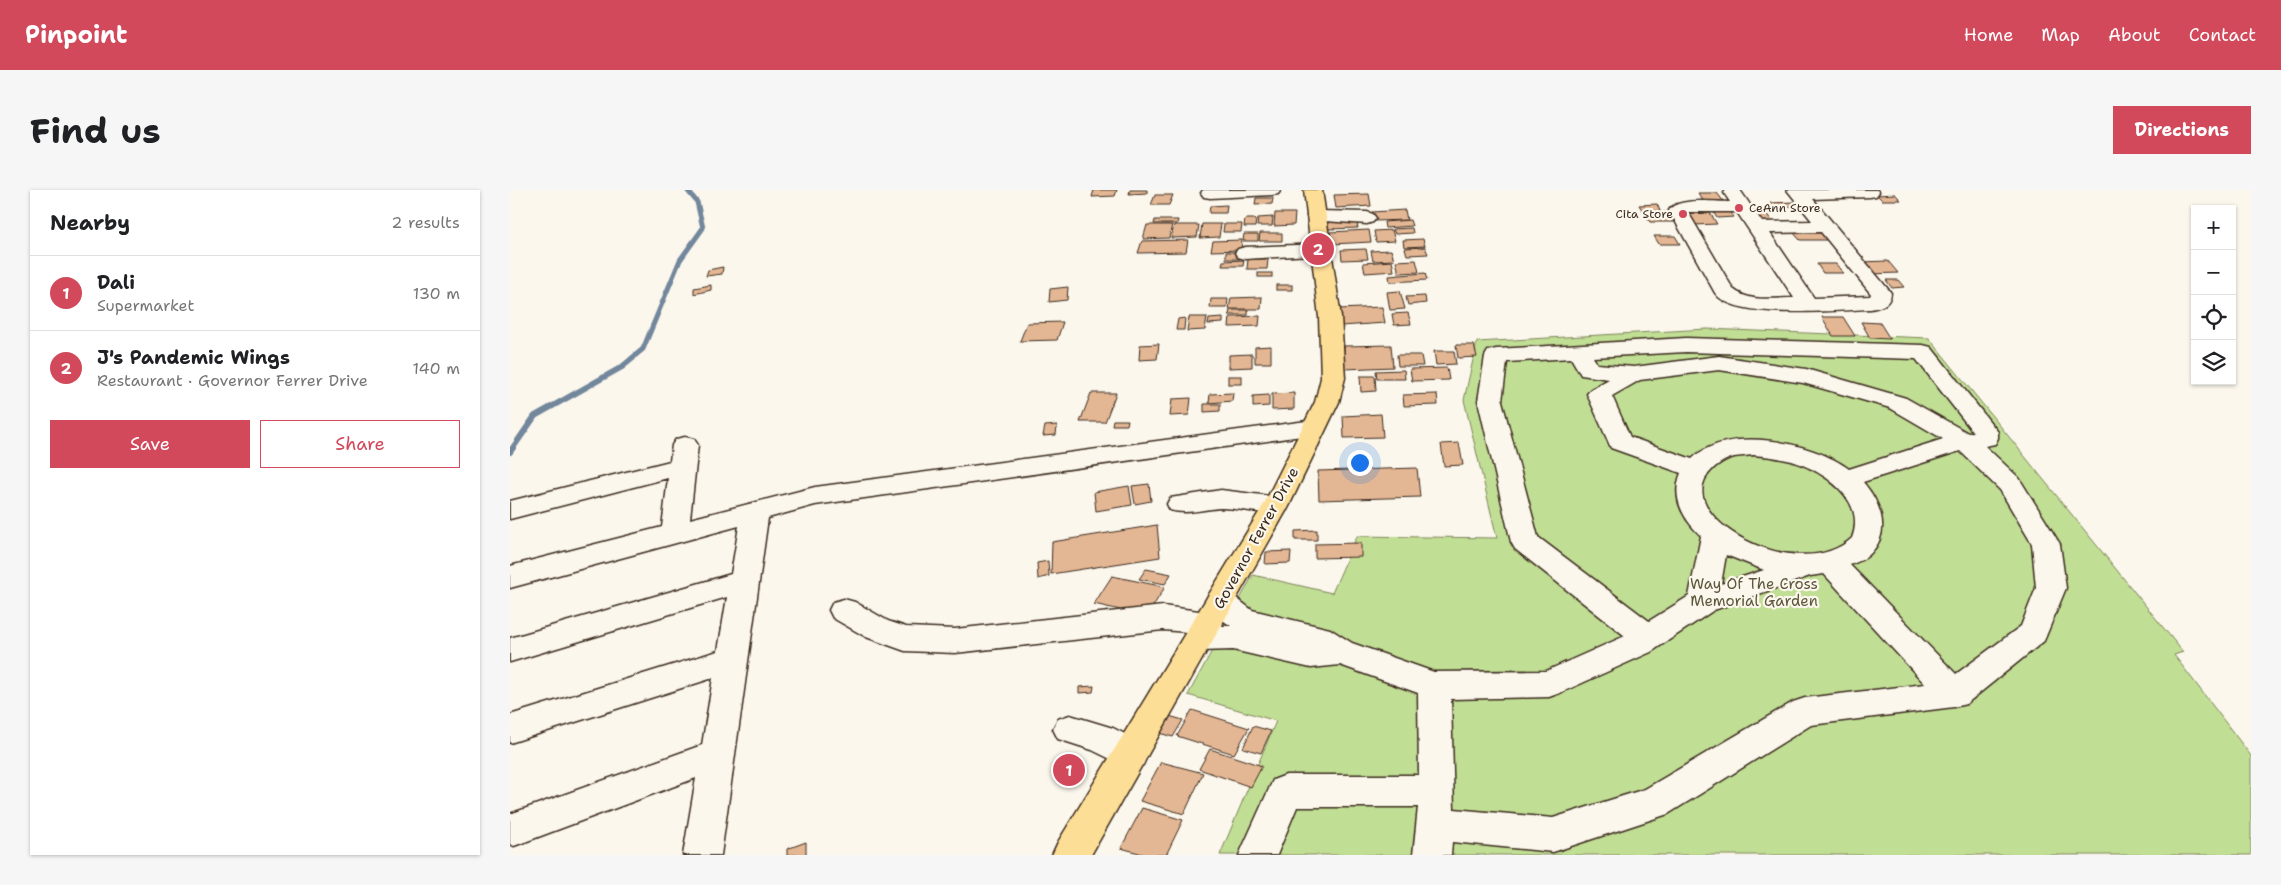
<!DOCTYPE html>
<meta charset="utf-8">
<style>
body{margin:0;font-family:"Shantell Sans",sans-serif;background:#f6f6f6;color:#202124}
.controls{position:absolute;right:15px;top:15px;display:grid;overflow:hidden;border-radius:0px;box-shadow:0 1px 4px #0004}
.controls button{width:45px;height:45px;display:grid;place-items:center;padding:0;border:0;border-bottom:1px solid #e0e0e0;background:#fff;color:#202124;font:25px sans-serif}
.you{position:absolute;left:849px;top:272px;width:18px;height:18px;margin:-12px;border:4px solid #fff;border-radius:50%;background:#1a73e8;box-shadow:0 0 0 8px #1a73e833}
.badge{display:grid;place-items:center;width:32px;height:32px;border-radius:50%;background:#d1495b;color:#fff;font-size:16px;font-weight:700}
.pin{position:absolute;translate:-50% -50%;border:2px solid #fff;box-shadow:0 1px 5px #0006}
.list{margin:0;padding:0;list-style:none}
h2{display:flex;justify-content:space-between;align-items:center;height:65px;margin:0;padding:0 20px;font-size:21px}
h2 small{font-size:16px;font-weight:400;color:#757577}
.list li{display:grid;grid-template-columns:32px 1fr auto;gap:15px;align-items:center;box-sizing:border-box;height:75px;padding:0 20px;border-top:1px solid #e0e0e0}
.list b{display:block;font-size:19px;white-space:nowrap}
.list p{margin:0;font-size:16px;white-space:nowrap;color:#757577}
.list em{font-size:16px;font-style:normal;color:#757577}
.actions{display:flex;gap:10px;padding:15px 20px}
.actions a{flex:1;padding:11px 0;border:1px solid #d1495b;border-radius:0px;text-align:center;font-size:18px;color:#d1495b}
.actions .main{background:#d1495b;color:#fff}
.icon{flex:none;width:28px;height:28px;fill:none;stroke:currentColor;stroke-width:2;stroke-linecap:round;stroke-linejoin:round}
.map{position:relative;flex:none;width:1741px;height:665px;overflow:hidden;border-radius:0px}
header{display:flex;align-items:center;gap:30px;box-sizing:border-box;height:70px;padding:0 25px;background:#d1495b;color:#fff}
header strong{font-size:24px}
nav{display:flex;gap:28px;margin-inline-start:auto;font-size:18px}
.intro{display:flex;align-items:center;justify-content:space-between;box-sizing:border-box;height:120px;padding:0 30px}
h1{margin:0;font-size:35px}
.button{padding:12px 22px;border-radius:0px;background:#d1495b;color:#fff;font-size:18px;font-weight:700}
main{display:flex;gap:30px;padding:0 30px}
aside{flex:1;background:#fff;border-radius:0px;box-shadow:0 1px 4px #0004}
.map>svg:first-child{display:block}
.green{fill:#c1de95;stroke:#7e845a}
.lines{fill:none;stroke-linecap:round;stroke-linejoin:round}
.stream-far1{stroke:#72869c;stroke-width:5}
.stream{stroke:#72869c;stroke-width:6}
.building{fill:#e4b794;stroke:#3b2a1e}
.minor-casing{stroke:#3b2a1e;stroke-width:3}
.major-casing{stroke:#3b2a1e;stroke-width:3}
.minor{fill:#fbf7ec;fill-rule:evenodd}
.major{fill:#fdde96;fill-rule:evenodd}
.poi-dot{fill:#d1495b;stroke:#fbf7ec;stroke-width:2}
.labels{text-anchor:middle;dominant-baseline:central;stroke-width:4.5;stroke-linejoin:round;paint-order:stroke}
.far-poi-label{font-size:12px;fill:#3b2a1e;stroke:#fbf7ec;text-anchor:start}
.street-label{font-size:15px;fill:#3b2a1e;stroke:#fbf7ec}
.park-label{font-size:15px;fill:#5c573c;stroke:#fbf7ec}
</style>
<header>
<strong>Pinpoint</strong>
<nav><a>Home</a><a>Map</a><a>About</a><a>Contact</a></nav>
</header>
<div class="intro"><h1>Find us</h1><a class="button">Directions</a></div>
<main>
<aside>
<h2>Nearby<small>2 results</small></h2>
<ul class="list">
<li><span class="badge">1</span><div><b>Dali</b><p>Supermarket</p></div><em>130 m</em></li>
<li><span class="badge">2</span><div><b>J's Pandemic Wings</b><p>Restaurant · Governor Ferrer Drive</p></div><em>140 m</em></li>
</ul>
<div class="actions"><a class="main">Save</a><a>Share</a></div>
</aside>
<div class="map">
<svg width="1741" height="665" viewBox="0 0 1741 665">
<rect width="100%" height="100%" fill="#fbf7ec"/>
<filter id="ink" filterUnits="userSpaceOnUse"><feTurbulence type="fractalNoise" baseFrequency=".02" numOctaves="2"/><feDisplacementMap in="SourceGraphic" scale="10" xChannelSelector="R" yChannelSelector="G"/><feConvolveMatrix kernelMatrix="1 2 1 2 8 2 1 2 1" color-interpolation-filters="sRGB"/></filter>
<g filter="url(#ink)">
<path class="green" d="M1197,139L1419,148L1673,462L1664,465L1741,566V665H710L766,531L678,505L743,385L822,403L847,346L987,348L954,210L967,152Z"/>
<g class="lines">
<path class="stream-far1" d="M121,169L133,159L170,70L193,38L187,12L177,0"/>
<path class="stream" d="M0,262L25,226L112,177L123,168"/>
</g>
<g class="building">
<path d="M584,0H607L605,6L582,7Z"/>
<path d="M620,0H637V3L619,4Z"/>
<path d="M1188,3H1207L1214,12H1194Z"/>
<path d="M859,4L861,16L826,18L824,5Z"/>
<path d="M1385,4L1391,10H1372L1367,5Z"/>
<path d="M645,5H663L659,15H641Z"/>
<path d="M746,8H763L762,14L745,15Z"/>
<path d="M1285,12L1289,16L1263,17L1260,13Z"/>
<path d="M1147,14L1150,21H1133L1129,15Z"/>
<path d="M717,15L716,23H699L700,16Z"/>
<path d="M895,20L897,30L864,31L862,22Z"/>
<path d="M1202,20H1219L1224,27L1207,28Z"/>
<path d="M1159,22L1164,32H1140L1134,23Z"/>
<path d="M765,23H785L784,35L764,36Z"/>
<path d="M1200,23L1207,34L1184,35L1177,24Z"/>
<path d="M1242,23H1256L1264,34H1249Z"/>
<path d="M763,27L762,36H747L748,28Z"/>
<path d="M735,29H746L745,37H734Z"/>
<path d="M846,29L848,38L818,39L817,30Z"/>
<path d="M645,30H668L667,34H644Z"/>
<path d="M900,30L902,36L875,38L874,32Z"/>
<path d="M692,34H711L709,47L690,48Z"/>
<path d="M714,34H732L731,42H713Z"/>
<path d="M637,35H662L659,48L633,49Z"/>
<path d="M664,35H689L687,47L661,48Z"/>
<path d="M902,38L903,43L885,44L883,39Z"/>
<path d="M859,40L861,52L822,54L820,42Z"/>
<path d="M882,40L885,51L866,52L864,41Z"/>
<path d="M1310,40L1318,50H1290L1282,41Z"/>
<path d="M750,43H772V51H749Z"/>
<path d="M734,44H748V51H733Z"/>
<path d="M1144,46H1165L1170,54H1149Z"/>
<path d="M913,49L915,56L894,57L893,50Z"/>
<path d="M678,50L676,62L628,63L632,51Z"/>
<path d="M732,50L731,60L701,61L703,51Z"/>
<path d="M915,57L918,64L897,65L895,58Z"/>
<path d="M856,59L858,69L832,70L831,60Z"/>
<path d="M881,60L884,70L863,71L861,61Z"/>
<path d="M716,62H731L730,69H716Z"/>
<path d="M738,69H758L757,79H737Z"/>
<path d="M734,70L733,76H712L713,71Z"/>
<path d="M906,70L909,82L889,83L886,71Z"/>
<path d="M882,71L884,81L855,83L853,73Z"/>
<path d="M1378,71L1388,83L1360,84L1350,72Z"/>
<path d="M1307,74H1326L1333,83H1313Z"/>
<path d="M213,77L212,84L196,86L198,80Z"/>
<rect x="748" y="83" width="14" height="4"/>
<path d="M915,83L917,90L880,92L879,86Z"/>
<path d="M1376,90H1388L1394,97L1382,98Z"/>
<path d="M201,95V100L184,104V98Z"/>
<rect x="766" y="95" width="16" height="5"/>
<path d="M558,97L557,110L539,112L540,99Z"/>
<path d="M890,101L895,119L880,120L877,102Z"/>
<path d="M915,106L916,113L898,115L896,107Z"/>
<path d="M752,107L751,119H719L721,108Z"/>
<path d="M701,109H718L717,118H700Z"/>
<path d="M872,117L875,133L831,136L829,119Z"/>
<path d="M720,120H738V125H719Z"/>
<path d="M898,123L901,134L884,135L882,124Z"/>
<path d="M750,126L749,136L719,137L720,127Z"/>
<path d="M679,127H697L695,140L677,141Z"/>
<path d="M1312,127H1333L1345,146H1323Z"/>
<path d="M675,128L674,140H666L668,129Z"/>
<path d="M713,128V133L698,134L699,129Z"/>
<path d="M553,132L547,150L510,151L517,133Z"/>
<path d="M1351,132L1370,133L1380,149L1360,148Z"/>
<path d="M649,154L647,169L629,170L630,155Z"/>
<path d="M881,155L883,177L834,179V156Z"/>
<path d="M946,155H964L967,167L948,168Z"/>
<path d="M761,156V173H745V157Z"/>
<path d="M924,161H944L946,174L926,175Z"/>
<path d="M742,164V177L719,178V165Z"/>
<path d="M887,165H911L913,176H888Z"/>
<path d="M937,178L939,190L902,191L900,179Z"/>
<path d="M894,180L895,189H867L866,181Z"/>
<rect x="718" y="186" width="14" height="8"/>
<path d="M850,186H865L866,201L851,202Z"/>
<path d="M581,203H606L595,232H570Z"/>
<path d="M723,203L722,211L699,213L700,204Z"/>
<path d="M784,203V219L762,220V204Z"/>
<path d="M927,204L928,215L894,216L893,205Z"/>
<path d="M759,205V216L743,217V206Z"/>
<path d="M681,208L679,225L660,226L662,209Z"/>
<path d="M694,214H710V221L694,222Z"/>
<path d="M871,224L873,247L834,248L833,226Z"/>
<path d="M603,230H618L617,235H602Z"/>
<path d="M547,235L546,245L533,246L535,236Z"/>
<path d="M949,253L953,275L934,276L931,254Z"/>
<path d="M907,278L910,307L809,310L808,281Z"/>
<path d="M639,294L641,311L625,314L622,296Z"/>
<path d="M619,296L622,315L586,321L584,302Z"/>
<path d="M647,335L650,367L541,384L542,352Z"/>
<path d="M807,340V350H785V341Z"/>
<path d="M851,353V367L805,368V354Z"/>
<path d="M781,361L780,373L755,374L756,362Z"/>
<path d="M538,371L539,386L528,389L527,373Z"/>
<path d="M636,379L661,384L655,394L629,389Z"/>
<path d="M602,386L655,397L637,426L584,414Z"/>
<path d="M584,496L583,502L569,503V497Z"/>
<path d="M682,520L739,538L724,564L667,546Z"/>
<path d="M659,526L673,530L663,547L649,543Z"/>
<path d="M743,536L761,541L751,563L733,558Z"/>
<path d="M700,559L752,576L741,597L689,579Z"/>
<path d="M651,572L693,583L674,624L630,611Z"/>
<path d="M632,618L673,630L656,665H636L611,658Z"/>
<path d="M296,652V665H277V659Z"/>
</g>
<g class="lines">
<g class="minor-casing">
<g id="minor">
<path d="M693,0H771L768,4L762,5L700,8L694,7L691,3Z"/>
<path d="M1216,0H1230L1252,32L1302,31L1277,0H1367L1369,2L1366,6L1360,7L1303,9L1378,99L1381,103C1380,115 1371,117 1361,119C1327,120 1224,131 1205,103L1159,20C1168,7 1205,12 1220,12L1214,3ZM1178,22H1227L1284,108C1263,108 1240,113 1223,99ZM1311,42L1361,104L1360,106L1304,108L1260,43Z"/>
<path d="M806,21L857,22L863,24L866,28L863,32L857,34L800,30L797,26L800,22Z"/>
<path d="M811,54L818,56L821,60L818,64L735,69L728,67L725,63L728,59L735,57Z"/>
<path d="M1176,148L1413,155L1421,157L1488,242V248L1485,254L1475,256L1509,288L1550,354L1556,398L1534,451L1456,514L1444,517L1301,535L1158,624L1043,662L942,652L941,665H903L908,617H787L767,665H729L763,590L776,585H909L908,503L830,475L801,478L723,460L689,461L678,458L673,449L677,442L653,440L445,463L395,461L356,447L323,428L319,420L323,412L334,409L345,412L378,431L396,437L445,439L653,416L703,423L695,412L699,404L710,401L721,404L742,420L820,439L842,453L924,482L1036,481L1115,446L1005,359L1001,352L968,211L975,166L978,161L986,159ZM1176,162L1406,169L1463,242L1458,243L1396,208L1296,179L1209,166L1124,177L1087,174L1083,167ZM1061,168L1071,185L1099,189L1081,199L1077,204L1101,258L1171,283C1161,307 1173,329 1191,346L1179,406L1139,431L1028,347L992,211L997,172ZM1209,180L1293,193L1380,218L1433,249L1339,279C1303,252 1217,234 1182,269L1120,247L1102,206L1130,190ZM1450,261L1490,300L1522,354L1526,398L1511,436L1446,484L1340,375C1347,372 1356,369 1361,363C1382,341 1370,312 1353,292ZM1243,265C1256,266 1269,268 1282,271C1313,281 1357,309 1342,348C1287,398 1158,325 1201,281C1206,275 1216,269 1224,267C1230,266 1237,266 1243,265ZM1216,365L1254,380L1211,394ZM1314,384L1415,494L1295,508L1283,512L1135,599L1043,628L944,619L941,509L1039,507L1050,503L1141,462L1204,420L1300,386ZM711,429L721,436H712L713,433Z"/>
<path d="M804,230L813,233L816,238L813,243L305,315L258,328L211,665H173L186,588L4,656L0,654V624L192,555L203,488L0,553V525L208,461L217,407L0,472V448L221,384L229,336L0,398V376L152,337L158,288L0,329V311L160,271L162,255L166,249L175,247L184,249L188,255L180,329L305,297Z"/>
<path d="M711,300L777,308L780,314L777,320C755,327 733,318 711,318C693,319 677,325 660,320L657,314L660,308Z"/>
<path d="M560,525L603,538L633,553L638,564L633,575L621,579L582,560L548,549L543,539L548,529Z"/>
</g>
</g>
<g class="major-casing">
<path id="major" d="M794,0H812L831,127L835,188L829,212L780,314L581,665H542L548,652L754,314L805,212L811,188L809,127Z"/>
</g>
<use href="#minor" class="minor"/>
<use href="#major" class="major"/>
</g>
</g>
<g class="poi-dot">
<circle cx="1229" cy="18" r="5"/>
<circle cx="1173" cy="24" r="5"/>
</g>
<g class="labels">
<g class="far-poi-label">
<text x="1239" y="18">CeAnn Store</text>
<text x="1163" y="24" text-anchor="end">Cita Store</text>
</g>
<g class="street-label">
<text transform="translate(746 348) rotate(-61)">Governor Ferrer Drive</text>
</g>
<g class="park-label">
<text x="1244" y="394">Way Of The Cross<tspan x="1244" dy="17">Memorial Garden</tspan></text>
</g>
</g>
</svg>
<div class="controls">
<button>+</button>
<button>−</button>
<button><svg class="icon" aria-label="locate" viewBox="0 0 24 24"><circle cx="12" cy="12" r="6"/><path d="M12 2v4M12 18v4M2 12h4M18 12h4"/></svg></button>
<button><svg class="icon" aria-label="layers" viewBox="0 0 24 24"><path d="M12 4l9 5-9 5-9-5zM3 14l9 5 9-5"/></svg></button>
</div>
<div class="you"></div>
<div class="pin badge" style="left:559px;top:580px">1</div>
<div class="pin badge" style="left:808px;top:59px">2</div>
</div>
</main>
